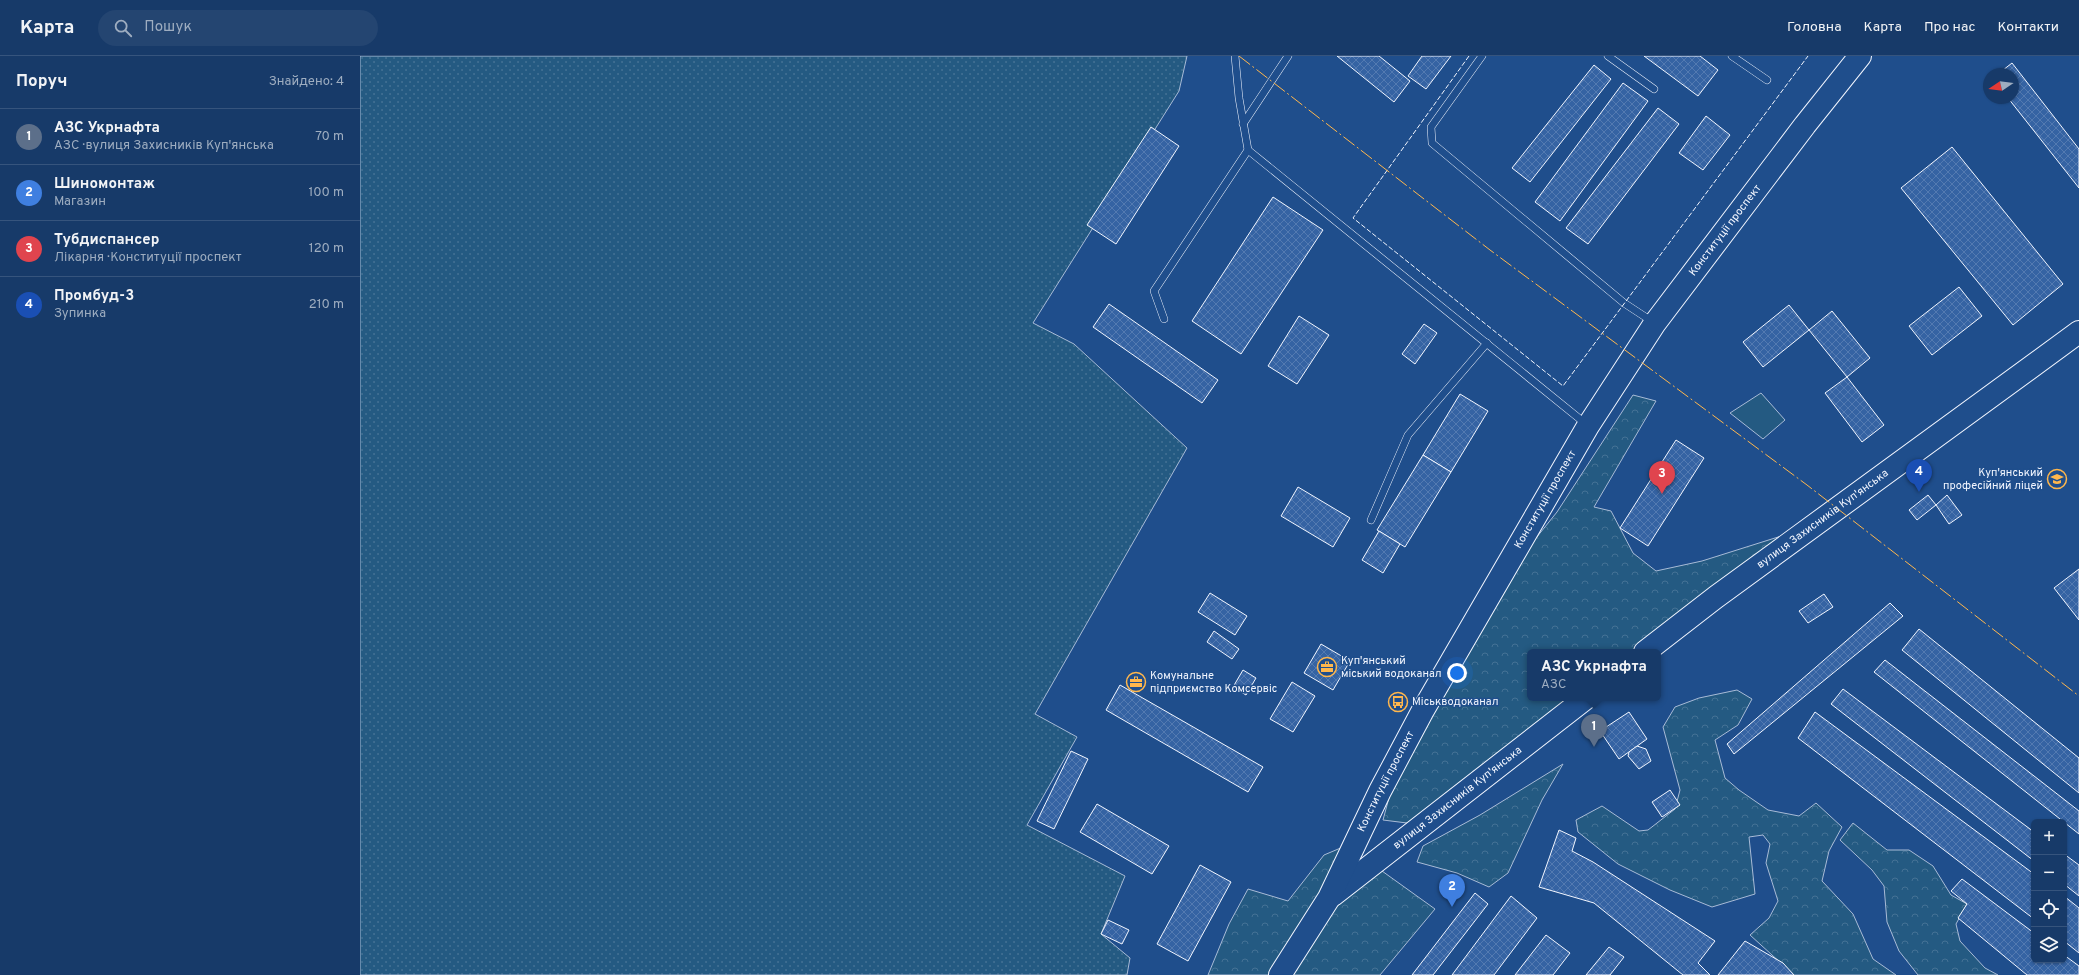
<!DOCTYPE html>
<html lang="uk">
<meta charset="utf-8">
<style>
body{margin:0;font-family:Overpass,sans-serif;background:#244571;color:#f1f3f6}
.controls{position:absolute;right:12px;bottom:12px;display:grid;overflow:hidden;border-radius:6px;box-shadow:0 1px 3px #0004}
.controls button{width:36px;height:36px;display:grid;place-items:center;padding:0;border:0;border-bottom:1px solid #36547d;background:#173a69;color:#f1f3f6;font:20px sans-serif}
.compass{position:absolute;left:1623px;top:12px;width:36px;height:36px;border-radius:50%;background:#173a69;box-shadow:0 1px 3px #0004;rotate:257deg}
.you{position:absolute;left:1097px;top:617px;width:14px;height:14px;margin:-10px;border:3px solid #fff;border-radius:50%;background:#1a73e8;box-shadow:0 0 0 6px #1a73e833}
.badge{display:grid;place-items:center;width:26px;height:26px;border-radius:50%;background:#ffb74d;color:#fff;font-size:13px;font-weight:700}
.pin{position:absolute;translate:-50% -33px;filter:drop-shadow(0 1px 2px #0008)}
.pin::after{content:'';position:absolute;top:21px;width:14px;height:12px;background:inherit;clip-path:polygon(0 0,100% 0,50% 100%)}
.popup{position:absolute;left:1167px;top:593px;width:134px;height:52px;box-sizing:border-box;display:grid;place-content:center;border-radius:6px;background:#173a69;filter:drop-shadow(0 1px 3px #0005);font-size:13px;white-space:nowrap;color:#9eadc0}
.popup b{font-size:15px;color:#f1f3f6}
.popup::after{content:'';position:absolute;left:50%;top:100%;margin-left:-8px;border:8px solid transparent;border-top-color:#173a69}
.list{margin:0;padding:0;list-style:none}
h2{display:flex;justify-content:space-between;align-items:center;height:52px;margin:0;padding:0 16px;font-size:17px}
h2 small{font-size:13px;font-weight:400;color:#9eadc0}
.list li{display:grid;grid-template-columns:26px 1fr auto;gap:12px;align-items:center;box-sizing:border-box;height:56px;padding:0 16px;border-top:1px solid #36547d}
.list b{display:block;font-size:15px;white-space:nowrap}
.list p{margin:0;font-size:13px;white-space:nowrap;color:#9eadc0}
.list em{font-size:13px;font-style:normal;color:#9eadc0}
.icon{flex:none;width:22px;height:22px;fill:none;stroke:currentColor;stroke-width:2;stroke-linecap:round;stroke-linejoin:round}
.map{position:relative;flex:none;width:1719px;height:919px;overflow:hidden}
header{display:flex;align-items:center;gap:24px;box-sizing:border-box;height:56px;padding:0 20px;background:#173a69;border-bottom:1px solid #36547d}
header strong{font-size:19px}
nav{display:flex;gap:22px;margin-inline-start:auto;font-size:14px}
.search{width:280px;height:36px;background:#244571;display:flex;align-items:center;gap:10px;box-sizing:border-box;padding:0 14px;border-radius:22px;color:#9eadc0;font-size:15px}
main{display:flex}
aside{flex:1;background:#173a69}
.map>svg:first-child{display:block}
.grass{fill:url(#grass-dots);stroke:#a8bbd7}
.forest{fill:url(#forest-crowns);stroke:#a8bbd7}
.park{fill:#245a82;stroke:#a8bbd7}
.building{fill:url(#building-cross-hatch);stroke:#f2f6ff}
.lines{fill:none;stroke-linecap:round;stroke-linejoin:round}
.service-casing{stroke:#f2f6ff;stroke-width:8}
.primary-casing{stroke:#f2f6ff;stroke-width:24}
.service{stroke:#1f4e8c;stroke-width:7}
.primary{stroke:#1f4e8c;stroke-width:22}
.fence{stroke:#f2f6ff;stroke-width:1;stroke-dasharray:5 2;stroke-linecap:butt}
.power{stroke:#ffb74d;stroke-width:1;stroke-dasharray:14 3 2 3;stroke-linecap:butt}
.labels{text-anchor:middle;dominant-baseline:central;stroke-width:3;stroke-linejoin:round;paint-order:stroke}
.street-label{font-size:11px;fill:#f2f6ff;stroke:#1f4e8c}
.poi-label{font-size:11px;fill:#f2f6ff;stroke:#1f4e8c;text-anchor:start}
</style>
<header>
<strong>Карта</strong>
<div class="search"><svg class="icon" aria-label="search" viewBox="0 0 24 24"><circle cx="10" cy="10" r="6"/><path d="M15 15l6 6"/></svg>Пошук</div>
<nav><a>Головна</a><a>Карта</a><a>Про нас</a><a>Контакти</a></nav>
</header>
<main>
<aside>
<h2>Поруч<small>Знайдено: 4</small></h2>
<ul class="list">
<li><span class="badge" style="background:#5c6f8a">1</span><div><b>АЗС Укрнафта</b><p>АЗС · вулиця Захисників Куп'янська</p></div><em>70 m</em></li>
<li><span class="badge" style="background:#3f7fe0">2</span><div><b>Шиномонтаж</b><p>Магазин</p></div><em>100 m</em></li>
<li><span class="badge" style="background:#e0444e">3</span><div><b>Тубдиспансер</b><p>Лікарня · Конституції проспект</p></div><em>120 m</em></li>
<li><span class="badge" style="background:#1a4fb4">4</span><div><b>Промбуд-3</b><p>Зупинка</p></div><em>210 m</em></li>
</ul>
</aside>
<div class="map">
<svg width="1719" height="919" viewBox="0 0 1719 919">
<defs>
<pattern id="grass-dots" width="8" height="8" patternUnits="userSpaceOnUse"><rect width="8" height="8" fill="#245a82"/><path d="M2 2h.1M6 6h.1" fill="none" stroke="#447295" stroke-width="1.8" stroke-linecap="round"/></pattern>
<pattern id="forest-crowns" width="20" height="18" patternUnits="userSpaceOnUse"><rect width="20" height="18" fill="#245a82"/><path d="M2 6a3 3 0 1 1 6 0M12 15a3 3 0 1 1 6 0" fill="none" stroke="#447295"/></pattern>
<pattern id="building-cross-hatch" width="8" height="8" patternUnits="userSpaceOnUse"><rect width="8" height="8" fill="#3563a3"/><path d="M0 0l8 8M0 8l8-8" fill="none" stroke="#537ab1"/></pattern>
</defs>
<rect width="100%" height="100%" fill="#1f4e8c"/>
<path class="grass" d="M0,0H827L819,35L673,267L714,288L827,392L675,658L717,681L667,769L765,820L741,878L770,902L767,919H0Z"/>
<g class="forest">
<path d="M1273,339L1296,345L1234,451L1251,455L1273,497L1296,515L1342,505L1434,476L1278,596H1170V642H1219L1071,757L1047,767L1023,764L1034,723L1143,523L1197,456Z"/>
<path d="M1377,634L1392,643L1378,669L1355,684L1365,722L1379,734L1408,754L1439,760L1456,747L1482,771L1469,795L1462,825L1493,858L1513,903L1536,919H1434L1390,879L1409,862L1418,845L1406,807L1410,788L1403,779L1389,781L1395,838L1352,851L1310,834L1258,808L1218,776L1216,764L1242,750L1279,775L1288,774L1315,753L1320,734L1303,671L1315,651L1339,642Z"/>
<path d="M1203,708L1182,744L1148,817L1129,831L1097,817L1057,806L1063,790L1120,759Z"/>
<path d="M1493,767L1527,794H1549L1573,810L1591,839L1607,848L1596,868L1600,885L1625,912L1638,919H1558L1539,895L1527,866L1524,830L1512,814L1480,784Z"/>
<path d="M983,791L986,839L1022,815L1075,853L1020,919H848L869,868L888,833L928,845L964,799Z"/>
</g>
<path class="park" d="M1401,337L1425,364L1403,383L1370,357Z"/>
<g class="building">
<path d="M977,0H1019L1050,25L1034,46Z"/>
<path d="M1062,0H1091L1066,33L1048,20Z"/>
<path d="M1284,0H1340L1358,14L1338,40Z"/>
<path d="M1652,7L1719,93V132L1648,42H1653V18H1638Z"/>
<path d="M1234,9L1251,23L1170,126L1152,112Z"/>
<path d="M1263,27L1288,45L1200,165L1175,146Z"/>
<path d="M1298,52L1319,68L1228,188L1206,172Z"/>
<path d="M1346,60L1370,79L1343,114L1319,97Z"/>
<path d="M791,71L819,90L756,188L727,169Z"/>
<path d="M1592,91L1703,228L1653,269L1541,132Z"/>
<path d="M913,141L963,174L881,298L832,265Z"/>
<path d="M1599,231L1622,260L1572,299L1549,270Z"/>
<path d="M749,248L858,324L842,347L733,271Z"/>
<path d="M1429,249L1449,274L1403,311L1383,286Z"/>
<path d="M1472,255L1510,302L1487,321L1449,274Z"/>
<path d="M939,260L969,279L937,328L908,310Z"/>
<path d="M1064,268L1077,277L1055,308L1042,298Z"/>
<path d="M1487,321L1524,369L1502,386L1465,337Z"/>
<path d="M1100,338L1128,355L1091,416L1063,399Z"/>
<path d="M1316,384L1344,402L1288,490L1260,472Z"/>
<path d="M1063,399L1091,416L1045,491L1017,474Z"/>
<path d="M938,431L990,462L973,491L921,460Z"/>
<path d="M1568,439L1576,449L1557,464L1549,454Z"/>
<path d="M1587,439L1602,459L1589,468L1576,449Z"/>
<path d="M1019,475L1040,488L1023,517L1002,504Z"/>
<path d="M1719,513V564L1694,532Z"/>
<path d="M850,537L887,560L875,579L838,556Z"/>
<path d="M1464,538L1473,551L1448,567L1439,555Z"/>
<path d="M1530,547L1543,560L1374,698L1367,688Z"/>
<path d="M1559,573L1719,702V737L1542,594Z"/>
<path d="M854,575L879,593L872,603L847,586Z"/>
<path d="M961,588L990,605L973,634L944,617Z"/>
<path d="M1525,604L1719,755V778L1514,616Z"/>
<path d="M883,614L896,622L886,639L873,631Z"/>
<path d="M932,626L955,640L933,676L910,663Z"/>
<path d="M760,629L903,711L888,736L746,654Z"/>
<path d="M1483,633L1674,776V805L1471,648Z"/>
<path d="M1269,656L1287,683L1259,703L1240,675Z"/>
<path d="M1455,656L1674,818V863L1438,682Z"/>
<path d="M1277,690L1286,693L1291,705L1279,713L1268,700L1269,696Z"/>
<path d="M711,695L728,703L694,773L677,765Z"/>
<path d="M1310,734L1320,749L1302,761L1292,746Z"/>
<path d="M737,748L809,790L792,818L720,776Z"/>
<path d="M1199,774L1216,782L1212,795L1233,806L1355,885L1338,907L1350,919H1323L1234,847L1179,831Z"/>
<path d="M1704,798L1719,809V840L1704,828Z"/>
<path d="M840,809L871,826L828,905L797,888Z"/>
<path d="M1602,823L1674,877V904H1704V899L1719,910V919H1667L1598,862L1607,848L1591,835Z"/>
<path d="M1115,837L1128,848L1073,919H1052Z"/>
<path d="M1151,840L1177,862L1134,919H1092Z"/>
<path d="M1704,840L1719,852V897L1704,885Z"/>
<path d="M748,864L769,874L762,888L741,878Z"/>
<path d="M1186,879L1210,897L1193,919H1155Z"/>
<path d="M1385,885L1423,907L1434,919H1358Z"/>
<path d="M1249,891L1264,901L1250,919H1226Z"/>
</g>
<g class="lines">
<g class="service-casing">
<g id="service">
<path d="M875,0L879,42L888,94L1226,368"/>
<path d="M1122,0L1071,71L1072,87L1264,247L1293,266"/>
<path d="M1248,0L1294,33"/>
<path d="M1372,0L1407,24"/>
<path d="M883,68L928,0"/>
<path d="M804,263L794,235L888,94"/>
<path d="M1011,464L1048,379L1127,287"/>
</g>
</g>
<g class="primary-casing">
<g id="primary">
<path id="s1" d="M1285,596L1356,541L1719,276"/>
<path id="s2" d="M973,839L1226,642"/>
<path id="s3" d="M920,919L969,842L1020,735L1062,656L1228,370L1295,267L1445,69L1500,0"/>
</g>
</g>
<use href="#service" class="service"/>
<use href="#primary" class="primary"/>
<path class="fence" d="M1109,0L993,162L1203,330L1448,0"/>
<path class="power" d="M879,0L1130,194L1447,429L1719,640"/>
</g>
<defs>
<g id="university-ring" transform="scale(1)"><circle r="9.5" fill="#1f4e8c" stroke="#ffb74d" stroke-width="1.5"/><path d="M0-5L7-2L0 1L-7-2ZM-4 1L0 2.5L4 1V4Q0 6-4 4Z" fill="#ffb74d"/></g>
<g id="office-ring" transform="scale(1)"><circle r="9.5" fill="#1f4e8c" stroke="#ffb74d" stroke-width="1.5"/><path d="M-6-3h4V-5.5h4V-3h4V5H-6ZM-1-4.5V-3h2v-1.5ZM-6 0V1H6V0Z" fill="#ffb74d"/></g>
<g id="bus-ring" transform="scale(1)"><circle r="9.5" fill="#1f4e8c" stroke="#ffb74d" stroke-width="1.5"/><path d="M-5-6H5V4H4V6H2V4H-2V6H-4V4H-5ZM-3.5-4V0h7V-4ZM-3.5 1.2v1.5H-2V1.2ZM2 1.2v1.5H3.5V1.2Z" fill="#ffb74d"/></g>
</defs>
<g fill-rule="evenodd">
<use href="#university-ring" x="1697" y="423"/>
<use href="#office-ring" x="967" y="611"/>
<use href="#office-ring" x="776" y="626"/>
<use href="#bus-ring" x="1038" y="646"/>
</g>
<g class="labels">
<g class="street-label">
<text stroke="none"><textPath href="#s3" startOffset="869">Конституції проспект</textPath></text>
<text stroke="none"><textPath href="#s3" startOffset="545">Конституції проспект</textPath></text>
<text stroke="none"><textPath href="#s1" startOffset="222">вулиця Захисників Куп'янська</textPath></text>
<text stroke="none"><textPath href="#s3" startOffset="221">Конституції проспект</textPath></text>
<text stroke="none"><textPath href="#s2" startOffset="158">вулиця Захисників Куп'янська</textPath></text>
</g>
<g class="poi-label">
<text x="1683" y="417" text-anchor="end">Куп'янський<tspan x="1683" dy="13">професійний ліцей</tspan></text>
<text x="981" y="605">Куп'янський<tspan x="981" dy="13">міський водоканал</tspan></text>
<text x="790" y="620">Комунальне<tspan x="790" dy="13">пiдприємство Комсервiс</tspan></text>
<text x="1052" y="646">Міськводоканал</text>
</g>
</g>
</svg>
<div class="controls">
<button>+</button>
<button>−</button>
<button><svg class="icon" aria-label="locate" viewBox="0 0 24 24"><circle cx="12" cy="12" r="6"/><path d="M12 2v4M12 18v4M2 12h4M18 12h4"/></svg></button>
<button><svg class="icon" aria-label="layers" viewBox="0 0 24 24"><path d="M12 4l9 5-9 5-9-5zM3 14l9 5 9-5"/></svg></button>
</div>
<svg class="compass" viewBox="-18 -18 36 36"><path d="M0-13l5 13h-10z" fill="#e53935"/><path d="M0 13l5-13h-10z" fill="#9eadc0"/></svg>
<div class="you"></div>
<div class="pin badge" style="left:1234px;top:691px;background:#5c6f8a">1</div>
<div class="popup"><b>АЗС Укрнафта</b>АЗС</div>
<div class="pin badge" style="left:1092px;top:851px;background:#3f7fe0">2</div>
<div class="pin badge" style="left:1302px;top:438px;background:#e0444e">3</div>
<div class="pin badge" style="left:1559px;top:436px;background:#1a4fb4">4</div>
</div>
</main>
